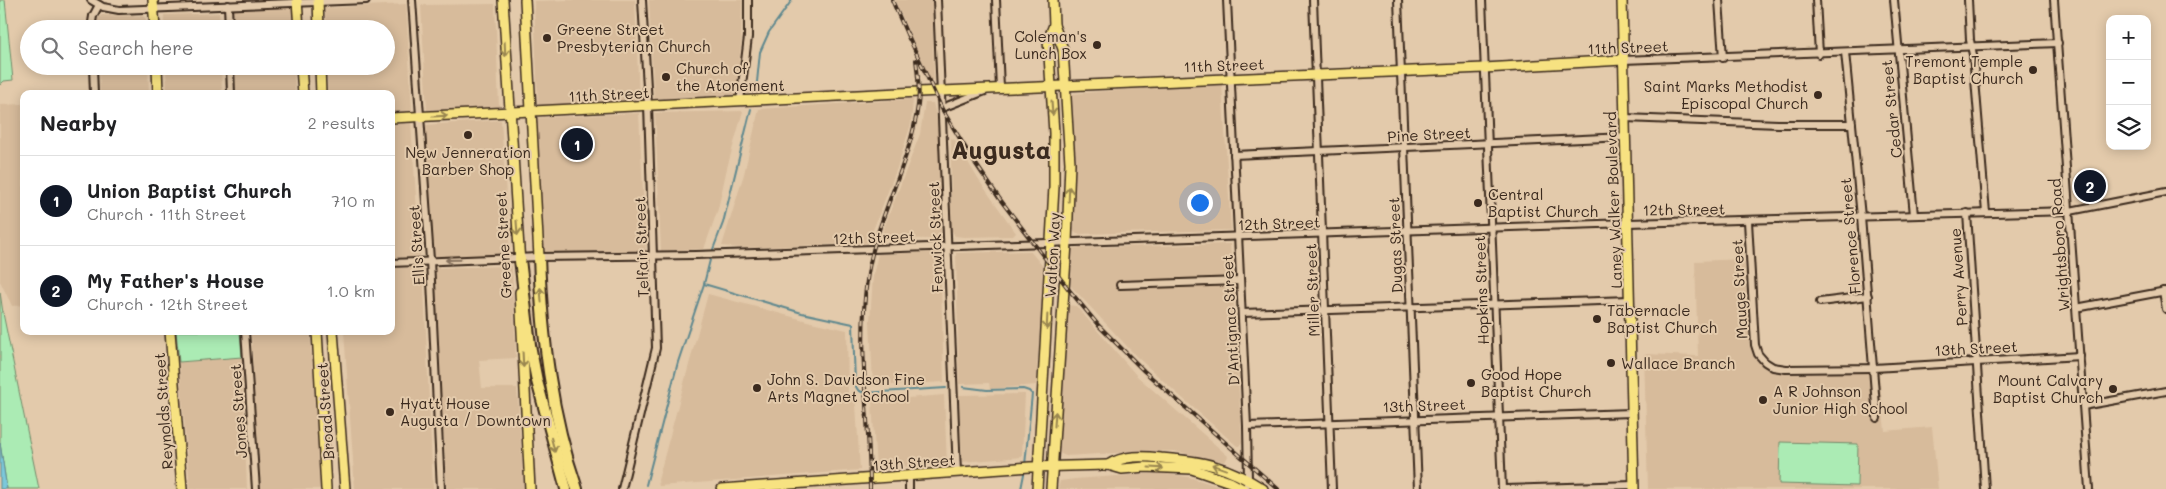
<!DOCTYPE html>
<meta charset="utf-8">
<style>
body{margin:0;font-family:Mali,sans-serif;background:#f2f2f2;color:#202124}
.controls{position:absolute;right:15px;top:15px;display:grid;overflow:hidden;border-radius:10px;box-shadow:0 2px 12px #0003}
.controls button{width:45px;height:45px;display:grid;place-items:center;padding:0;border:0;border-bottom:1px solid #e0e0e0;background:#fff;color:#202124;font:25px sans-serif}
.you{position:absolute;left:1199px;top:202px;width:18px;height:18px;margin:-12px;border:4px solid #fff;border-radius:50%;background:#1a73e8;box-shadow:0 0 0 8px #1a73e833}
.badge{display:grid;place-items:center;width:32px;height:32px;border-radius:50%;background:#111827;color:#fff;font-size:16px;font-weight:700}
.pin{position:absolute;translate:-50% -50%;border:2px solid #fff;box-shadow:0 1px 5px #0006}
.list{margin:0;padding:0;list-style:none}
h2{display:flex;justify-content:space-between;align-items:center;height:65px;margin:0;padding:0 20px;font-size:21px}
h2 small{font-size:16px;font-weight:400;color:#757577}
.list li{display:grid;grid-template-columns:32px 1fr auto;gap:15px;align-items:center;box-sizing:border-box;height:90px;padding:0 20px;border-top:1px solid #e0e0e0}
.list b{display:block;font-size:19px;white-space:nowrap}
.list p{margin:0;font-size:16px;white-space:nowrap;color:#757577}
.list em{font-size:16px;font-style:normal;color:#757577}
.icon{flex:none;width:28px;height:28px;fill:none;stroke:currentColor;stroke-width:2;stroke-linecap:round;stroke-linejoin:round}
.map{position:relative;flex:none;width:2166px;height:489px;overflow:hidden}
.search{position:absolute;background:#fff;box-shadow:0 2px 12px #0003;left:20px;top:20px;width:375px;height:55px;display:flex;align-items:center;gap:12px;box-sizing:border-box;padding:0 18px;border-radius:28px;color:#757577;font-size:19px}
.panel{position:absolute;background:#fff;box-shadow:0 2px 12px #0003;left:20px;top:90px;width:375px;height:245px;border-radius:10px}
.map>svg:first-child{display:block}
.built{fill:#d7bb9b}
.green{fill:#abebb4;stroke:#738a69}
.water{fill:#7bc8da;stroke:#61898f}
.lines{fill:none;stroke-linecap:round;stroke-linejoin:round}
.stream{stroke:#61898f;stroke-width:2}
.minor-casing{stroke:#3b2a1e;stroke-width:10}
.major-casing{stroke:#3b2a1e;stroke-width:12}
.highway-casing{stroke:#3b2a1e;stroke-width:14}
.minor{stroke:#e3caab;stroke-width:6}
.major{stroke:#f7e281;stroke-width:9}
.highway{stroke:#f7e281;stroke-width:10}
.rail-casing{stroke:#3b2a1e;stroke-width:4}
.rail{stroke:#e3caab;stroke-width:2;stroke-dasharray:5.5;stroke-linecap:butt}
.oneway{stroke:#998650}
.oneway2{stroke:#87725d}
.poi-dot{fill:#3b2a1e;stroke:#e3caab;stroke-width:2}
.labels{text-anchor:middle;dominant-baseline:central;stroke-width:4;stroke-linejoin:round;paint-order:stroke}
.poi-label{font-size:15px;fill:#3b2a1e;stroke:#e3caab;text-anchor:start}
.street-label{font-size:15px;fill:#3b2a1e;stroke:#e3caab}
.town-label{font-size:25px;font-weight:bold;fill:#3b2a1e;stroke:#e3caab}
</style>
<div class="map">
<svg width="2166" height="489" viewBox="0 0 2166 489">
<rect width="100%" height="100%" fill="#e3caab"/>
<filter id="ink" filterUnits="userSpaceOnUse"><feTurbulence type="fractalNoise" baseFrequency=".02" numOctaves="2"/><feDisplacementMap in="SourceGraphic" scale="10" xChannelSelector="R" yChannelSelector="G"/><feConvolveMatrix kernelMatrix="1 2 1 2 8 2 1 2 1" color-interpolation-filters="sRGB"/></filter>
<g filter="url(#ink)">
<g class="built">
<path d="M569,0H635L639,103L538,107L534,1Z"/>
<path d="M649,0H742L741,44L736,95L654,99Z"/>
<path d="M895,0H932L934,80H930Z"/>
<path d="M406,4L412,112H391V94H328L327,66H386V29H326L325,8Z"/>
<path d="M495,4L499,107L427,111L421,5Z"/>
<path d="M292,7L293,29H234L233,9Z"/>
<path d="M219,13L220,29H164V15Z"/>
<path d="M102,15L143,16L146,19V29H98L97,19Z"/>
<path d="M99,66H148L149,94H100Z"/>
<path d="M166,66H221L222,94H167Z"/>
<path d="M235,66H294L295,94H236Z"/>
<path d="M1215,82L1222,85L1231,230L1077,234L1073,231L1071,94Z"/>
<path d="M913,99L911,124L897,168L868,243L742,248L722,246L744,174L759,109Z"/>
<path d="M925,103H933L938,123L941,232L935,239L880,238L920,134Z"/>
<path d="M22,104L24,305L12,306L0,281V105Z"/>
<path d="M743,111L727,168L718,209L704,249L661,251L655,113Z"/>
<path d="M639,113L646,251L543,253L536,118Z"/>
<path d="M501,120L510,255L433,257L425,125Z"/>
<path d="M411,123L420,256L391,258V125Z"/>
<path d="M951,138L955,140L978,179L1016,233L1013,236L964,237L955,236L951,229Z"/>
<path d="M1230,244L1242,442L1239,446H1237L1180,396L1136,356L1069,284L1070,250L1074,248Z"/>
<path d="M1030,251L1045,269L1036,385L990,389L989,383L959,384L956,253Z"/>
<path d="M940,252L944,382L873,386L870,321L873,276L878,254Z"/>
<path d="M1744,259L1750,346L1757,361L1770,370L1788,374L1879,372L1885,431L1932,427L1938,489H1648L1644,354L1698,356L1695,261Z"/>
<path d="M512,266L516,358L479,360L482,388H517L524,489H447L433,268Z"/>
<path d="M423,267L433,489H355L344,331H391V269Z"/>
<path d="M708,294L811,322L847,330L848,394L856,405L860,470L659,486L658,480Z"/>
<path d="M1067,305L1076,306L1137,376L1228,456L1225,462L1174,451H1150L1066,456L1061,454L1059,450Z"/>
<path d="M251,331H310L321,489H260Z"/>
<path d="M242,357L247,489H190L179,362Z"/>
<path d="M1025,394L1022,457L962,462L958,395Z"/>
<path d="M944,395L947,463L876,469L872,401Z"/>
<path d="M1159,473L1189,477L1227,489H1058L1060,481L1075,479Z"/>
</g>
<g class="green">
<path d="M0,0H5L13,80L4,81L0,85Z"/>
<path d="M0,292L3,313L39,489H7L0,443Z"/>
<path d="M176,331H240L242,357L179,362Z"/>
<path d="M1780,442L1858,444L1857,486L1779,484Z"/>
</g>
<path class="water" d="M0,443L7,489H0Z"/>
<g class="lines">
<g class="stream">
<path d="M756,92L760,52L769,32L792,0"/>
<path d="M712,252L723,223L751,109"/>
<path d="M704,284L802,313L853,324L855,385L858,390L864,393L946,388"/>
<path d="M963,387L987,390L1023,389L1029,391L1032,394L1025,465"/>
<path d="M646,485L678,362L704,284L711,256"/>
<path d="M1021,489L1025,469"/>
</g>
<g class="minor-casing">
<g id="minor">
<path d="M91,0L103,7L119,10L366,0"/>
<path d="M412,0L430,260L441,489"/>
<path d="M937,0L957,472"/>
<path d="M996,0L1000,88"/>
<path d="M1227,0L1247,426L1248,480L1246,489"/>
<path d="M1313,0L1332,489"/>
<path d="M1398,0L1418,489"/>
<path d="M1482,0L1502,489"/>
<path d="M1719,0L1723,58"/>
<path d="M1816,0L1819,54"/>
<path d="M1894,0L1914,215"/>
<path d="M1968,0L1970,40L1973,55L1986,213"/>
<path d="M2054,0L2089,489"/>
<path d="M228,5L229,29"/>
<path d="M91,29L93,16L99,5"/>
<path d="M1845,52L1861,217L1877,418"/>
<path d="M1623,60L2058,43"/>
<path d="M93,66L94,94"/>
<path d="M230,66L231,94"/>
<path d="M740,101L748,37V0"/>
<path d="M942,108L985,91"/>
<path d="M1625,118L1778,124H1852"/>
<path d="M1234,155L1625,137"/>
<path d="M1967,213L1985,489"/>
<path d="M1748,221L1755,345L1758,354L1765,362L1773,367L1786,369L1874,368L2080,356"/>
<path d="M391,263L539,257L696,255L1628,223L2070,211L2166,192"/>
<path d="M1120,285L1240,281"/>
<path d="M2163,291L2166,309"/>
<path d="M1820,302L1868,296"/>
<path d="M2076,308L2166,291"/>
<path d="M1242,313L1630,300"/>
<path d="M245,331L256,489"/>
<path d="M2083,406L2166,391"/>
<path d="M1247,426L1632,413"/>
<path d="M909,476V489"/>
<path d="M622,489L656,348L648,105L642,0"/>
<path d="M1504,489L1634,485"/>
</g>
</g>
<g class="major-casing">
<g id="major">
<path d="M153,0L155,29"/>
<path d="M297,0L299,29"/>
<path d="M318,0L319,29"/>
<path d="M503,0L520,264"/>
<path d="M525,0L539,257"/>
<path d="M1622,0L1634,489"/>
<path d="M157,66L158,94"/>
<path d="M301,66L303,94"/>
<path d="M320,66L321,94"/>
<path d="M391,118L919,92L1484,68L1623,60"/>
<path d="M520,292L530,489"/>
<path d="M170,331L182,489"/>
<path d="M317,331L326,489"/>
<path d="M333,331L345,489"/>
<path d="M1108,465C1124,455 1142,456 1161,458C1203,461 1227,466 1263,489"/>
<path d="M722,489L1030,467L1108,465L1122,469L1145,467L1192,469L1230,482L1243,489"/>
<path d="M1037,489L1054,187V133L1048,40L1054,25"/>
<path d="M1051,489L1067,243L1070,163L1063,49L1054,25L1053,0"/>
</g>
</g>
<g class="highway-casing">
<g id="highway">
<path d="M539,257C542,336 551,414 577,489"/>
<path d="M520,259L530,345L537,381L566,489"/>
</g>
</g>
<use href="#minor" class="minor"/>
<use href="#major" class="major"/>
<use href="#highway" class="highway"/>
<g class="rail-casing">
<g id="rail">
<path d="M892,0L909,39"/>
<path d="M907,33L942,109L971,157L999,198L1070,291L1099,326L1144,371L1278,489"/>
<path d="M870,489C870,420 857,349 867,280C875,219 910,166 918,105C920,91 918,75 916,60"/>
</g>
</g>
<use href="#rail" class="rail"/>
</g>
<defs><path id="oneway-shaft" d="M-6 0H5M1.5-3L5.5 0L1.5 3" fill="none" stroke-width="1.6" stroke-linecap="round" stroke-linejoin="round" transform="scale(1.25)"/></defs>
<g class="oneway">
<use href="#oneway-shaft" transform="translate(505 49) rotate(87)"/>
<use href="#oneway-shaft" transform="translate(1052 108) rotate(86)"/>
<use href="#oneway-shaft" transform="translate(440 116) rotate(-3)"/>
<use href="#oneway-shaft" transform="translate(1069 194) rotate(-88)"/>
<use href="#oneway-shaft" transform="translate(517 228) rotate(86)"/>
<use href="#oneway-shaft" transform="translate(541 295) rotate(-95)"/>
<use href="#oneway-shaft" transform="translate(1047 322) rotate(93)"/>
<use href="#oneway-shaft" transform="translate(523 360) rotate(87)"/>
<use href="#oneway-shaft" transform="translate(1055 419) rotate(-86)"/>
<use href="#oneway-shaft" transform="translate(553 445) rotate(75)"/>
<use href="#oneway-shaft" transform="translate(1219 467) rotate(-161)"/>
<use href="#oneway-shaft" transform="translate(1156 468) rotate(3)"/>
</g>
<use class="oneway2" href="#oneway-shaft" transform="translate(453 260) rotate(179)"/>
</g>
<g class="poi-dot">
<circle cx="547" cy="38" r="5"/>
<circle cx="1097" cy="45" r="5"/>
<circle cx="2033" cy="70" r="5"/>
<circle cx="666" cy="77" r="5"/>
<circle cx="1818" cy="95" r="5"/>
<circle cx="468" cy="135" r="5"/>
<circle cx="1478" cy="203" r="5"/>
<circle cx="1597" cy="319" r="5"/>
<circle cx="1611" cy="363" r="5"/>
<circle cx="1471" cy="383" r="5"/>
<circle cx="757" cy="388" r="5"/>
<circle cx="2113" cy="389" r="5"/>
<circle cx="1763" cy="400" r="5"/>
<circle cx="390" cy="412" r="5"/>
</g>
<g class="labels">
<g class="poi-label">
<text x="557" y="29">Greene Street<tspan x="557" dy="17">Presbyterian Church</tspan></text>
<text x="1087" y="36" text-anchor="end">Coleman's<tspan x="1087" dy="17">Lunch Box</tspan></text>
<text x="2023" y="61" text-anchor="end">Tremont Temple<tspan x="2023" dy="17">Baptist Church</tspan></text>
<text x="676" y="68">Church of<tspan x="676" dy="17">the Atonement</tspan></text>
<text x="1808" y="86" text-anchor="end">Saint Marks Methodist<tspan x="1808" dy="17">Episcopal Church</tspan></text>
<text x="468" y="152" text-anchor="middle">New Jenneration<tspan x="468" dy="17">Barber Shop</tspan></text>
<text x="1488" y="194">Central<tspan x="1488" dy="17">Baptist Church</tspan></text>
<text x="1607" y="310">Tabernacle<tspan x="1607" dy="17">Baptist Church</tspan></text>
<text x="1621" y="363">Wallace Branch</text>
<text x="1481" y="374">Good Hope<tspan x="1481" dy="17">Baptist Church</tspan></text>
<text x="767" y="379">John S. Davidson Fine<tspan x="767" dy="17">Arts Magnet School</tspan></text>
<text x="2103" y="380" text-anchor="end">Mount Calvary<tspan x="2103" dy="17">Baptist Church</tspan></text>
<text x="1773" y="391">A R Johnson<tspan x="1773" dy="17">Junior High School</tspan></text>
<text x="400" y="403">Hyatt House<tspan x="400" dy="17">Augusta / Downtown</tspan></text>
</g>
<g class="street-label">
<text transform="translate(1628 47) rotate(-2)">11th Street</text>
<text transform="translate(1224 65) rotate(-2)">11th Street</text>
<text transform="translate(609 94) rotate(-3)">11th Street</text>
<text transform="translate(1891 109) rotate(-96)">Cedar Street</text>
<text transform="translate(1429 134) rotate(-3)">Pine Street</text>
<text transform="translate(1613 200) rotate(-92)">Laney Walker Boulevard</text>
<text transform="translate(1684 209) rotate(-1)">12th Street</text>
<text transform="translate(1279 223) rotate(-2)">12th Street</text>
<text transform="translate(1850 236) rotate(-95)">Florence Street</text>
<text transform="translate(874 237) rotate(-2)">12th Street</text>
<text transform="translate(935 237) rotate(-92)">Fenwick Street</text>
<text transform="translate(416 245) rotate(-94)">Ellis Street</text>
<text transform="translate(503 245) rotate(-93)">Greene Street</text>
<text transform="translate(1395 245) rotate(-92)">Dugas Street</text>
<text transform="translate(2059 245) rotate(-94)">Wrightsboro Road</text>
<text transform="translate(641 247) rotate(-92)">Telfair Street</text>
<text transform="translate(1052 255) rotate(-87)">Walton Way</text>
<text transform="translate(1958 277) rotate(-94)">Perry Avenue</text>
<text transform="translate(1739 289) rotate(-93)">Mauge Street</text>
<text transform="translate(1312 290) rotate(-92)">Miller Street</text>
<text transform="translate(1481 290) rotate(-92)">Hopkins Street</text>
<text transform="translate(1230 320) rotate(-93)">D'Antignac Street</text>
<text transform="translate(1976 348) rotate(-3)">13th Street</text>
<text transform="translate(1424 405) rotate(-2)">13th Street</text>
<text transform="translate(163 411) rotate(-94)">Reynolds Street</text>
<text transform="translate(238 411) rotate(-94)">Jones Street</text>
<text transform="translate(325 411) rotate(-94)">Broad Street</text>
<text transform="translate(914 462) rotate(-4)">13th Street</text>
</g>
<g class="town-label">
<text x="1001" y="149">Augusta</text>
</g>
</g>
</svg>
<div class="controls">
<button>+</button>
<button>−</button>
<button><svg class="icon" aria-label="layers" viewBox="0 0 24 24"><path d="M12 4l9 5-9 5-9-5zM3 14l9 5 9-5"/></svg></button>
</div>
<div class="you"></div>
<div class="pin badge" style="left:577px;top:144px">1</div>
<div class="pin badge" style="left:2090px;top:186px">2</div>
<div class="search"><svg class="icon" aria-label="search" viewBox="0 0 24 24"><circle cx="10" cy="10" r="6"/><path d="M15 15l6 6"/></svg>Search here</div>
<section class="panel">
<h2>Nearby<small>2 results</small></h2>
<ul class="list">
<li><span class="badge">1</span><div><b>Union Baptist Church</b><p>Church · 11th Street</p></div><em>710 m</em></li>
<li><span class="badge">2</span><div><b>My Father's House</b><p>Church · 12th Street</p></div><em>1.0 km</em></li>
</ul>
</section>
</div>
